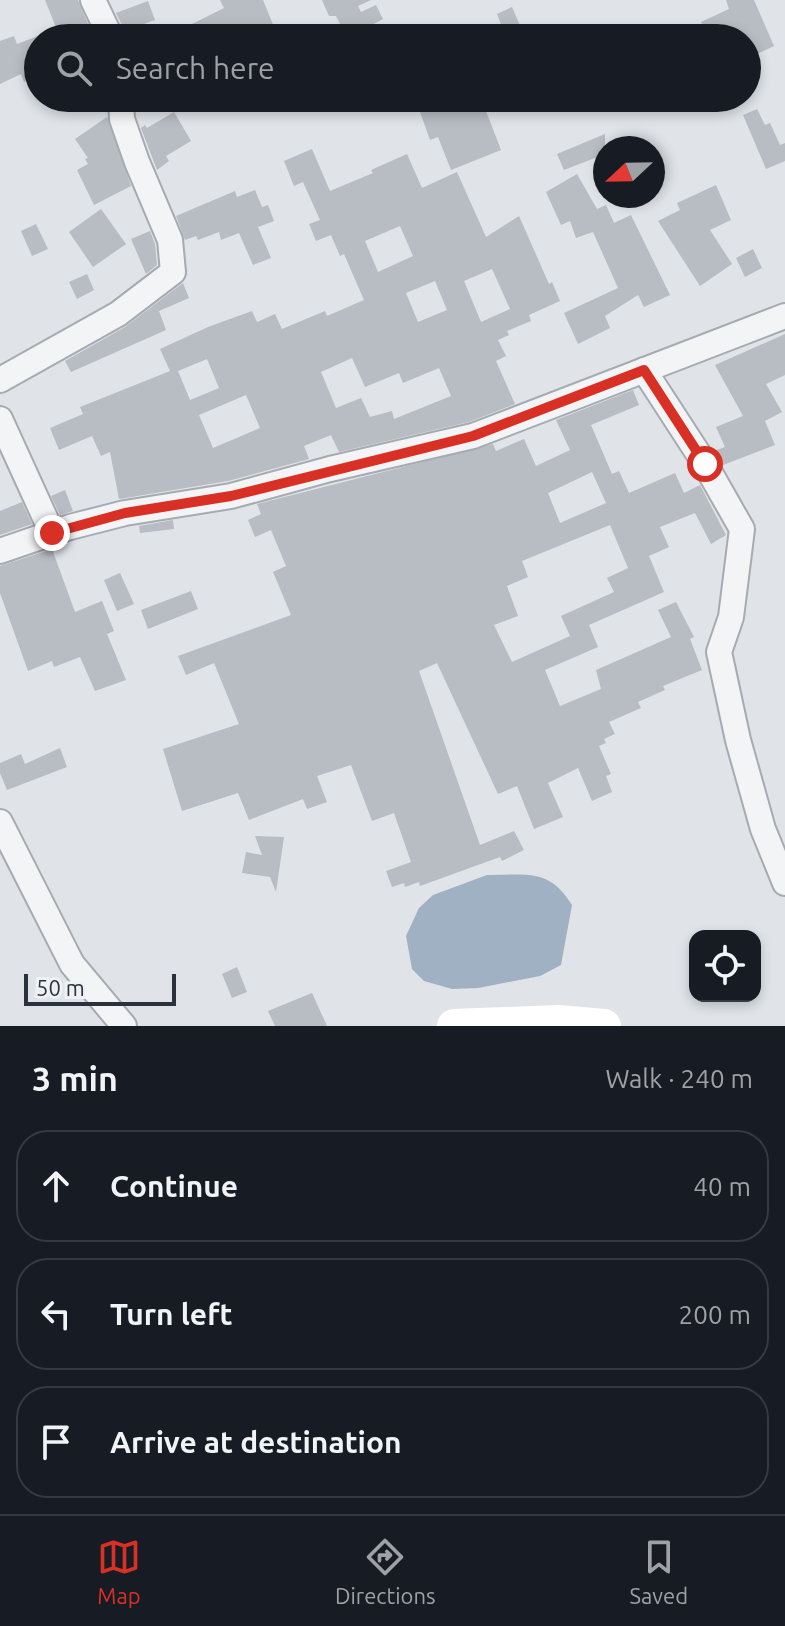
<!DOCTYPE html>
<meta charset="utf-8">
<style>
body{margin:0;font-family:Ubuntu,sans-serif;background:#20242c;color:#f1f3f6}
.controls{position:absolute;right:24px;bottom:24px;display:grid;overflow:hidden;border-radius:16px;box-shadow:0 4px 12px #0003}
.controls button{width:72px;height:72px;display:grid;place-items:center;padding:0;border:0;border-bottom:2px solid #363941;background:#171b24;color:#f1f3f6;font:40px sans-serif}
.compass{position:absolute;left:593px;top:136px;width:72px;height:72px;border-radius:50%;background:#171b24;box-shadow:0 4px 12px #0003;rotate:248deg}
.scale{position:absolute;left:24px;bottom:20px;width:152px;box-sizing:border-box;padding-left:8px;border:4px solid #2a323d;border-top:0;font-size:22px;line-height:28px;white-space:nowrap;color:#2a323d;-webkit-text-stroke:6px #eff2f5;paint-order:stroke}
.stop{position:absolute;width:24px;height:24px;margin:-18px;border:6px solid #d93025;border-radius:50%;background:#fff}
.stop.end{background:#d93025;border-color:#fff;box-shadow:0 2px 8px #0008}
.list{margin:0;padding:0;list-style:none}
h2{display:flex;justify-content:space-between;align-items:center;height:104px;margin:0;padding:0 32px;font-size:34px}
h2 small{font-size:26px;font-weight:400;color:#9ea1a6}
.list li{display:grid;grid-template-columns:52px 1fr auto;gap:24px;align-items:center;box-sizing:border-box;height:112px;margin:0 16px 16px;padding:0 16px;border:2px solid #363941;border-radius:32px}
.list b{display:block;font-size:30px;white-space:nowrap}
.list em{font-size:26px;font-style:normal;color:#9ea1a6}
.icon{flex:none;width:44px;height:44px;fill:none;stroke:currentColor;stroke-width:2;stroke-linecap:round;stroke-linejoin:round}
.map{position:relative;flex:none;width:785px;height:1026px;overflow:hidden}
.search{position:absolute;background:#171b24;box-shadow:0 4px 12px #0003;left:24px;right:24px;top:24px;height:88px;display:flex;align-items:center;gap:20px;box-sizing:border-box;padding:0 28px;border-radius:44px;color:#9ea1a6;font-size:30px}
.sheet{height:488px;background:#171b24}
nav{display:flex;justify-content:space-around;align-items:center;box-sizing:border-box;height:112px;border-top:2px solid #363941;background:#171b24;font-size:22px;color:#9ea1a6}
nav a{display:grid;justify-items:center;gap:4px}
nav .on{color:#d93025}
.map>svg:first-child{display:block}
.water{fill:#9fb1c3}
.building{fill:#b8bcc3;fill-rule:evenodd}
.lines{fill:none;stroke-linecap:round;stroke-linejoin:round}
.street-casing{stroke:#a6aab1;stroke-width:28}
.street{stroke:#f2f4f6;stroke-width:24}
.secondary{stroke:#fff;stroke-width:34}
.route{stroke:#d93025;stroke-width:10}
</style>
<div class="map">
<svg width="785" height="1026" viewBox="0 0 785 1026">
<rect width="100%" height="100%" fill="#e0e3e7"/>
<path class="water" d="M487,875C528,875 549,868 572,905L561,965L540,976L478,988L452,989L424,981L412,969L406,936L419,908L433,895Z"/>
<g class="building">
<path d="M45,0H78L94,38H54L59,35Z"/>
<path d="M220,0H263L276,32L262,38H199L192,24L224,8Z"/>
<path d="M322,0H371L358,6L361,12L376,5L383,19L368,27L369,29L347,38L336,16H329Z"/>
<path d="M726,0H754L774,46L753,56L747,38H708L701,22L729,9Z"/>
<path d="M148,1L155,20L125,31L116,13Z"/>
<path d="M512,7L521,28L505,35L497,14Z"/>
<path d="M14,36L17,44L38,36V77L24,82L21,74L0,84V41Z"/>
<path d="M415,98H515L486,111L501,150L451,170L438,137L430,140Z"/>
<path d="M757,109L765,125L770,123L780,145L785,143V161L766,169L743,115Z"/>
<path d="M174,112L191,141L166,156L169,161L157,170L141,128L145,125L147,128Z"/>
<path d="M107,117L131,186L94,205L77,170L88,164L85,159L88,158L75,139Z"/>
<path d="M605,134V154L564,170L557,154Z"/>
<path d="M312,149L330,191L373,173L371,170L407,154L422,188L457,172L486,237L519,216L549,284L552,282L560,301L529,315L531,321L507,331L509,335L498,340L506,356L496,361L515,404L469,422L339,452L331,435L304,446L309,459L228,481L119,499L110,452L101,456L92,436L59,450L50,428L83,414L80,407L170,371L160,349L208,327L252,311L257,322L275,314L282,329L325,311L327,316L364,300L344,254L340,256L331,235L316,241L309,224L320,220L303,182L294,186L284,161ZM400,226L413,256L378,272L365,241ZM492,269L510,309L481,322L464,281ZM435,281L447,310L418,322L406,293ZM352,358L365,387L399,373L403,383L439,368L451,396L394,419L392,411L370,417L361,398L336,408L321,372ZM207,359L219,388L190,400L178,371ZM246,395L260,428L213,448L199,415Z"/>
<path d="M577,174L597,209L606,205L614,223L631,215L670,295L644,307L638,295L605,316L610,328L578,344L564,313L618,288L593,232L576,238L570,221L561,225L546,192Z"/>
<path d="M716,185L731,220L710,230L732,264L700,286L658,221L680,210L677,203Z"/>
<path d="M255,190L262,207L268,205L274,221L258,227L271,258L253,265L239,233L221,240L219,232L198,240L196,236L185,240L176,216L235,191L237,197Z"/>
<path d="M101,209L126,244L93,267L69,232Z"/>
<path d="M36,224L48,249L32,256L21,231Z"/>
<path d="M150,231L155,244L157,265L146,274L131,239Z"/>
<path d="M753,249L762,268L745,277L736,258Z"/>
<path d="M87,274L94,290L77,299L69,282Z"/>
<path d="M183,283L189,298L159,311L166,330L71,372L65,361L125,327Z"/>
<path d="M785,334V375L766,384L782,412L765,421L775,445L723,465L714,451L725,447L716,427L743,416L715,365Z"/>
<path d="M633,390L639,405L591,425L612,474L619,471L629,493L675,473L684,493L700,485L726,535L711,544L695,513L660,527L669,547L649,556L664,592L589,625L598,647L545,670L560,706L601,689L596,670L671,637L658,610L676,602L694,637L690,639L702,670L663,686L665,690L638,702L641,708L609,722L615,734L604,739L606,743L599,746L611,774L606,776L612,792L592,801L578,768L548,783L563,817L534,829L517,786L498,794L437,663L419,671L480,845L514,831L524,850L502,861L500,857L420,886L419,882L405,887L404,883L392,887L386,871L411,862L394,813L372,821L351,765L317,776L327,802L307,809L303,799L249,820L238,793L182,811L163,749L239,724L214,663L186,675L178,656L291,615L273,572L286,566L271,530L255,537L248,520L261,514L257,504L493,444L496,451L524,439L536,466L570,450L556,420ZM592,472L606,503L560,523L548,493ZM610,525L628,568L607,578L614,592L561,616L570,636L512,662L494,625L518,616L507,586L528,577L522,561Z"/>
<path d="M65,490L73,511L60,515L51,496Z"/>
<path d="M22,502L32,524L0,535V511Z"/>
<path d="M173,520L174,529L140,533L139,526Z"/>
<path d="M52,549L75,612L102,601L114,631L107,634L126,680L95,691L80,657L54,667L52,661L28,671L0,593V566Z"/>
<path d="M120,573L134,604L117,611L104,580Z"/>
<path d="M191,591L198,609L148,629L141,610Z"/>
<path d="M60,748L67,767L7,790L0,773V763L21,754L25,764Z"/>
<path d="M255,836L284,837L276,892L270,877L242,873L246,852L262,855Z"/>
<path d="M237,967L247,992L232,998L222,974Z"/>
<path d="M312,993L327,1026H275L268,1011Z"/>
</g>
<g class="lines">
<g class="street-casing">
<g id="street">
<path d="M93,0L111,38"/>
<path d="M644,370L705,464L742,529L731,617L719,652L738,740L763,829L785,883"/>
<path d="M0,380L118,314L173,272L170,240L137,162L122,119L121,98"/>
<path d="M0,419L52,533"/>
<path d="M0,551L70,527L125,513L231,496L330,469L473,436L785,316"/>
<path d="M0,822L72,964L124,1026"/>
</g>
</g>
<use href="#street" class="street"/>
<path class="secondary" d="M454,1026L558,1022L604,1026"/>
</g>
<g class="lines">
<path class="route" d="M52,533L125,513L231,496L473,436L644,370L705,464"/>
</g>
</svg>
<div class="controls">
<button><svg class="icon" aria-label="locate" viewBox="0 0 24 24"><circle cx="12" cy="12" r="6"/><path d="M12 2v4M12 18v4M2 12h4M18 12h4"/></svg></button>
</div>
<svg class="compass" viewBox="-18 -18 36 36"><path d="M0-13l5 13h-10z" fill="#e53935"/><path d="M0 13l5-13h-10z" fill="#9ea1a6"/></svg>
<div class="scale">50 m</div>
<div class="stop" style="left:705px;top:464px"></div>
<div class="stop end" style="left:52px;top:533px"></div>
<div class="search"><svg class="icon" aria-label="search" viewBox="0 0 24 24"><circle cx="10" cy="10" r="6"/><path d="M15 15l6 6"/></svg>Search here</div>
</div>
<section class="sheet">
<h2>3 min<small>Walk · 240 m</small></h2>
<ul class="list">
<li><svg class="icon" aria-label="ahead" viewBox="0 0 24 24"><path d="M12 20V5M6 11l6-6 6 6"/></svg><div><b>Continue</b></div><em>40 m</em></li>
<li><svg class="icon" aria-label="left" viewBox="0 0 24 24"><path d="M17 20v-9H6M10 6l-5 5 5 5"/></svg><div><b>Turn left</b></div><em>200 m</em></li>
<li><svg class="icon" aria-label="arrive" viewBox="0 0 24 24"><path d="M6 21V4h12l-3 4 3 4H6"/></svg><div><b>Arrive at destination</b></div></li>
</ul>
</section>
<nav>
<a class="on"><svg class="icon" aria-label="map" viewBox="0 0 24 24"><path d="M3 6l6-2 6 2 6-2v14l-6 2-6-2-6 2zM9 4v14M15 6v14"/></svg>Map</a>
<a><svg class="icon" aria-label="directions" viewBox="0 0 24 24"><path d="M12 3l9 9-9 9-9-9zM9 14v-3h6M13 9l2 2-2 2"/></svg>Directions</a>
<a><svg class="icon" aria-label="saved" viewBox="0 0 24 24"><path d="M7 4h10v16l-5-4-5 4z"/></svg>Saved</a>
</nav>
